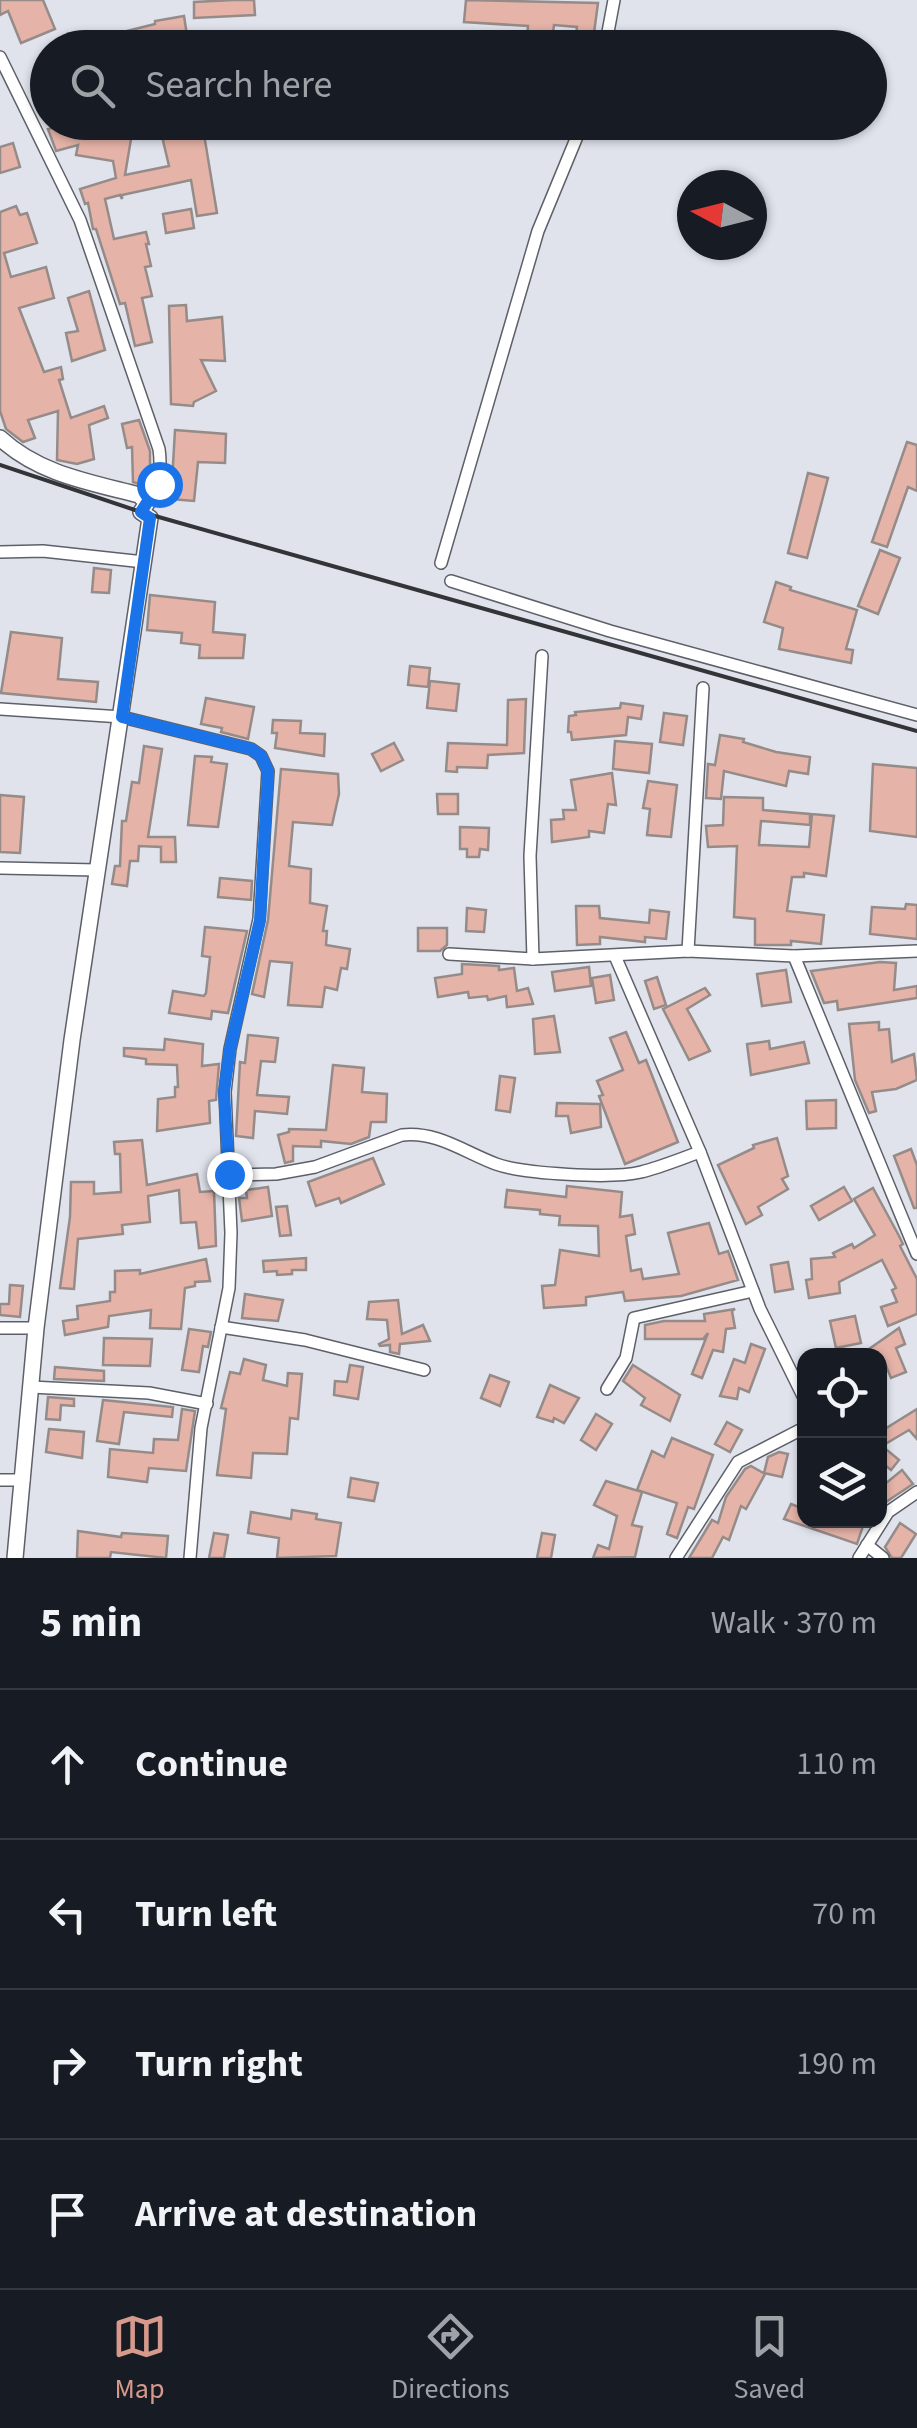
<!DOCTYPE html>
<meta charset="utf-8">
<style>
body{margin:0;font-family:"Source Sans 3",sans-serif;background:#20242c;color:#f1f3f6}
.controls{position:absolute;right:30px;bottom:30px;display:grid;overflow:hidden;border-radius:20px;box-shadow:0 2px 8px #0004}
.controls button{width:90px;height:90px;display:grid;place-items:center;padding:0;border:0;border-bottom:2px solid #363941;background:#171b24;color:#f1f3f6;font:50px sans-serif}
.compass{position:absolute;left:677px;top:170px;width:90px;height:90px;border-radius:50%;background:#171b24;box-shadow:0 2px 8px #0004;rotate:277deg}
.stop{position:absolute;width:30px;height:30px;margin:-22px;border:8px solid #1a73e8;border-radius:50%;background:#fff}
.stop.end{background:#1a73e8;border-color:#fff;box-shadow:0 2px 10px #0008}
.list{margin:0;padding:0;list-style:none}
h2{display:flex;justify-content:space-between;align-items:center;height:130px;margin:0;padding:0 40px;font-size:42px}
h2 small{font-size:32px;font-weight:400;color:#9ea1a6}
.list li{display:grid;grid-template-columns:65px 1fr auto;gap:30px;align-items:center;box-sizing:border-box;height:150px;padding:0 40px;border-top:2px solid #363941}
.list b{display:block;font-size:38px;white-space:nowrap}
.list em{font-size:32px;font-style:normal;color:#9ea1a6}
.icon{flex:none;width:55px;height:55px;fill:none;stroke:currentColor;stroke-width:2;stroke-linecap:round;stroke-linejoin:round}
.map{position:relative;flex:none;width:917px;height:1558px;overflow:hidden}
.search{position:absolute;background:#171b24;box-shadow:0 2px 8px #0004;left:30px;right:30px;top:30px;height:110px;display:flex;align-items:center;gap:25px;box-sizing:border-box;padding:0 35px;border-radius:55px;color:#9ea1a6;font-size:38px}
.sheet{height:730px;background:#171b24}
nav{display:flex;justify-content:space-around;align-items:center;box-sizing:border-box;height:140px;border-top:2px solid #363941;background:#171b24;font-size:28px;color:#9ea1a6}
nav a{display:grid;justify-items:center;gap:5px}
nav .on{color:#d6998c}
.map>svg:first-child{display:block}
.building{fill:#e5b3a8;stroke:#958b89;stroke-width:2.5}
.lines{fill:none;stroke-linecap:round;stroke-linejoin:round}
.minor-casing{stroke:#5d6068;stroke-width:14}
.tertiary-casing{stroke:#5d6068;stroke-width:18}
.minor{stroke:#fff;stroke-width:11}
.tertiary{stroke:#fff;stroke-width:15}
.rail{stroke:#333438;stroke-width:4}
.route{stroke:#1a73e8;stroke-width:12}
</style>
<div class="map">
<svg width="917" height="1558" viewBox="0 0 917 1558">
<rect width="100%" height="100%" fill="#e0e3ec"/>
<g class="building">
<path d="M0,0H43L55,29L21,43L8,11L0,15Z"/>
<path d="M233,0H254L255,15L194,18V2Z"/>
<path d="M466,0L598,3L592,48H574L577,27L554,25L551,48H526L528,26L464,22Z"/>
<path d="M184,16L187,35L129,48H82L115,34L155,24V21Z"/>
<path d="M105,122H122V137L131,139L125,175L169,166L161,132L182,128L181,122H202L217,213L197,216L191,180L122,195V199L120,195L105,199L114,239L146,232L149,244H146L151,266L145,267L152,296L142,298L152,342L135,346L125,303L120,304L96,229H93L88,203L85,204L80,189L116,178L113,161L76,155L78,145L56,151L48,129L67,124L105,131Z"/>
<path d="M13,143L20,167L0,173V147Z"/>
<path d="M16,206L20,215L27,213L37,243L4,253L11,277L46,267L54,298L19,308L44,372L61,367L63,379L59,380L71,418L104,406L108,418L89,425L94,459L77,464L57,460L58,411L28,420L35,438L23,442L6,429L0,411V212Z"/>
<path d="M191,209L194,228L166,233L163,214Z"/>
<path d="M89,291L105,350L72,361L66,333L78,331L68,298Z"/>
<path d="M186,305L187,321L222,317L225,361L201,360L216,391L194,402L193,406L171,404L169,306Z"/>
<path d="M139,420L150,451V470L146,486L133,482L132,447L127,448L122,424Z"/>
<path d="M175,430L226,434L225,463L198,462L194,501L171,499Z"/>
<path d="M907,442L917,445V491L908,487L887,547L872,542Z"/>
<path d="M808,473L828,478L807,558L788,553Z"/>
<path d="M880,550L900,558L878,614L858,606Z"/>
<path d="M94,568L111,570L109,593L92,592Z"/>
<path d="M776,582L791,587L790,590L857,610L846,649L853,650L851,663L779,649L783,628L764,622Z"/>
<path d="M150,595L215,602L213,632L245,635L243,658H199L200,645L181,643L182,633L147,630Z"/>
<path d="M11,632L62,638L58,679L98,682L96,702L1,693Z"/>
<path d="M410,666L430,668L428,687L408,685Z"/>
<path d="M430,681L459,684L456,711L427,708Z"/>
<path d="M206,698L254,707L248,739L221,732L222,728L201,724Z"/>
<path d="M526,699L524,753L488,755L487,768L457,767V772L446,771L448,743L507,745L508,700Z"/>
<path d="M621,703L643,706L641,719L628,717L626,735L572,740L571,732H568L569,716L576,715L575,712L620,708Z"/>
<path d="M664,713L687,716L683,745L660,742Z"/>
<path d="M273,720L301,721L300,733L325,734L324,756L275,748L277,733H272Z"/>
<path d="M720,735L744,739L743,742L776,752L810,757L808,774L789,771L786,786L724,771L721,799L706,798L708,764L715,765Z"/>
<path d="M615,741L652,744L649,773L613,769Z"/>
<path d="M394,743L403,760L381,771L372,754Z"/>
<path d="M144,746L162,749L148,837H175L176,862H161V847L139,846L138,861H130L127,886L112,884L115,866H120L122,821H126L132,782L139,783Z"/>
<path d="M195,756L212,757L211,762L227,764L218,827L188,825Z"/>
<path d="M873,764L917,768V837L870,831Z"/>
<path d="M281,769L338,774L339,794L332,825L293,822L289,866L311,869L310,903L327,906L323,931H327L326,945L350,949L347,969L341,968L337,990L325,987L322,1007L288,1005L292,963L270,961L264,997L252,994L268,920Z"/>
<path d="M612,773L616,805L608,804L604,833L589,831V837L552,842L551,820L564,819L563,810H576L571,780Z"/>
<path d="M648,781L677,785L671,837L647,835L650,809L643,808Z"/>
<path d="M437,794H458V814H438Z"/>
<path d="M0,795L24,797L20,853L0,852Z"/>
<path d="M724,797L763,798V810L810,814V825L761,821L759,845L809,847L812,814L834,816L826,876L804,873V877H792L787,911L824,915L821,944L791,941V945H755V919L734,917L737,846L708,847L706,826L723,825Z"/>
<path d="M460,827L489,828L488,850L480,849L479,857H467V849H460Z"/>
<path d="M220,878L252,881L251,900L218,897Z"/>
<path d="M906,904L917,905V939L870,934L872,907L905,909Z"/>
<path d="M576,906H599L600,918L649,923L650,910L669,912L666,939L645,937V942L600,937V944L577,945Z"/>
<path d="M467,908L486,910L484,932L466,931Z"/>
<path d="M205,927L247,931L228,1013L212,1011L211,1019L169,1013L173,991L204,996L206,993L210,957L202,956Z"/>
<path d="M418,928H447V945L440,951H418Z"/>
<path d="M880,962L896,963L894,990L917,986V998L838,1010L837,1001L824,1003L811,971Z"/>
<path d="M462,964L499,966V970L514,968L517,991L528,988L533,1004L507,1007L506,996L488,1000L487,996L469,998L468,992L438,997L435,978L462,974Z"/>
<path d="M589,967L591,986L555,991L552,972Z"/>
<path d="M786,970L791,1002L762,1006L757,974Z"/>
<path d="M610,975L614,1000L596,1003L592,978Z"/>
<path d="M657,977L666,1005L654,1009L645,981Z"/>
<path d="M705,988L710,995L687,1009L710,1051L689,1060L663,1009Z"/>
<path d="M554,1016L560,1052L535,1054L533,1019Z"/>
<path d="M879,1022V1030L889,1029L892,1062L914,1054L917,1080L896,1089L872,1092L876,1111L869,1113L855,1080L849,1024Z"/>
<path d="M626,1032L639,1063L646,1060L678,1142L625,1164L599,1096L603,1095L597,1081L623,1070L610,1038Z"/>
<path d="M248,1035L278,1038L275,1062L261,1061L257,1095L289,1097L287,1114L255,1111L253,1138L236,1136L240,1062L245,1063Z"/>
<path d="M165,1039L203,1044L202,1066L219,1064L216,1100L209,1101L210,1123L157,1131L158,1099L175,1097V1087H178L177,1065L146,1064V1059L124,1056V1048L164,1050Z"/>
<path d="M769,1041L770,1049L804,1042L809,1063L751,1075L747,1044Z"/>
<path d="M333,1065L364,1068L362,1092L387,1094L386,1122H371L369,1137L351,1144L321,1141V1147L293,1146V1161L285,1163L278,1135L289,1132V1129L326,1130Z"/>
<path d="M500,1076L515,1078L510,1112L496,1110Z"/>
<path d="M836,1100V1128L807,1129L806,1101Z"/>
<path d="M557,1103L600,1104L601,1127L571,1133L568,1116H556Z"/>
<path d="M777,1138L788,1176L782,1179L788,1189L758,1207L762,1215L746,1224L718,1165L754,1148L753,1145Z"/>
<path d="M142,1140L147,1185L197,1174L200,1192L214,1191L216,1246L199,1248L196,1222L181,1223L179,1190L148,1196L150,1222L122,1225L123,1234L78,1239L74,1289L60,1288L70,1217L71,1182H94V1194L121,1192L120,1154H115L114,1142Z"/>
<path d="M911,1149L917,1165V1208H914L894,1156Z"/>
<path d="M373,1158L384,1184L341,1203L339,1198L316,1206L308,1182Z"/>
<path d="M567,1186L622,1192L620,1217L632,1215L635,1234L626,1236L631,1271L641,1269L643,1279L679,1274L668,1233L709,1223L719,1254L728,1251L738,1280L681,1296L625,1301L623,1292L586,1297V1305L544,1308L542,1286L555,1285L560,1250L599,1256L598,1226L559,1225L560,1216L540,1214V1210L505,1207L507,1190L566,1197Z"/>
<path d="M268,1187L272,1216L242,1221L239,1198H247L246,1190Z"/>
<path d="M844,1187L852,1201L819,1220L811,1206Z"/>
<path d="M873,1188L898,1234L903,1244L900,1246L917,1279V1314L888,1326L881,1307L897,1302L892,1290L896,1288L882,1260L839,1282L840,1293L809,1298L806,1280L812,1279L811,1259L835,1257L833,1253L852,1244L854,1248L875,1235L854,1199Z"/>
<path d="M287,1206L291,1235L280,1236L276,1207Z"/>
<path d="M306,1258V1270H292V1274L277,1275V1271L264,1272L263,1261Z"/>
<path d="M206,1259L210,1281L195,1282V1286L185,1288L181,1329L150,1328L151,1310L109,1316L108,1327L65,1335L63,1321L78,1319L77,1306L110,1301V1292H115V1271L140,1270V1274Z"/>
<path d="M788,1262L793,1289L775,1292L771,1265Z"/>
<path d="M10,1285L23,1286L20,1317L0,1315V1304H9Z"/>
<path d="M245,1294L283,1300L278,1321L242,1318Z"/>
<path d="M398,1300L402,1334L423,1325L430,1341L400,1344L399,1354L390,1352V1345L380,1346L379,1344L389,1339L387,1320L367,1319L369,1302Z"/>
<path d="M735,1309L732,1311L735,1328L726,1329L723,1352L713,1350L702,1378L692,1374L708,1333L703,1339H645V1325L664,1321H705L704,1314Z"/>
<path d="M855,1316L861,1343L836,1348L830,1321Z"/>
<path d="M899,1328L905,1344L896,1348L906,1372L891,1378L882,1356H859Z"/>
<path d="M189,1329L211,1332L208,1347L203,1346L199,1372L182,1370Z"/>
<path d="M104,1338L152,1339L150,1366L103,1365Z"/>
<path d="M751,1344L765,1349L749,1392L739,1388L737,1399L720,1396L734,1359L745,1363Z"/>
<path d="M244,1359L266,1365L263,1380L287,1386L288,1373L302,1374L298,1419L290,1418L287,1454L253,1453L251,1478L217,1475L226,1409L221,1408L230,1372L240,1374Z"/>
<path d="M350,1365L363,1367L358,1399L334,1395L335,1381L347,1382Z"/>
<path d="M633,1365L680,1395L670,1421L641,1405L645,1398L623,1381Z"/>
<path d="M55,1367L104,1371V1381L54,1379Z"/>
<path d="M490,1375L509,1382L500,1406L481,1398Z"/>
<path d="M550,1385L579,1398L564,1423L554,1418L553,1422L537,1417Z"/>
<path d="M48,1397L74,1399V1406L61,1405L60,1420L46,1419Z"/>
<path d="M103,1400L173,1407L172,1417L124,1412L119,1444L97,1441Z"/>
<path d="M182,1409L195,1411L186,1471L149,1468L147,1482L108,1477L110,1449L153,1453L154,1439L178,1440Z"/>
<path d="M917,1409V1439L909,1430L882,1446L899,1460L891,1470L880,1461V1432Z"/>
<path d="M596,1414L612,1424L596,1450L581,1440Z"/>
<path d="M727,1422L742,1430L730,1452L715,1444Z"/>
<path d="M49,1429L84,1432L82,1458L46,1452Z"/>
<path d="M672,1438L713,1455L694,1509L688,1507L677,1538L667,1534L677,1503L637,1490L652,1451L664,1457Z"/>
<path d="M779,1452L788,1454L782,1477L764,1473L768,1457Z"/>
<path d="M751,1466L765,1474L746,1509L741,1506L729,1540L723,1537L712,1558H689L712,1520L718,1523L726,1497L745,1469Z"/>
<path d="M902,1470L913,1484L886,1502L880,1488Z"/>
<path d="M351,1478L378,1483L374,1501L348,1497Z"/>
<path d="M606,1481L642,1492L632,1525L642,1527L635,1557L593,1558L598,1545L609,1549L617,1516L594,1505Z"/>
<path d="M791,1504L804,1509V1520H865L857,1544L784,1519Z"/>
<path d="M292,1510L317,1514L316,1519L341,1523L336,1556L277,1558L279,1538L248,1533L251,1512L291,1519Z"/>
<path d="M900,1523L916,1534L901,1558H892L885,1547Z"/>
<path d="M78,1531L121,1537L122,1533L168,1536L166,1558L111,1552L110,1558H77Z"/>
<path d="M214,1533L228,1535L224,1558H209Z"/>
<path d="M542,1533L555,1535L551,1558H537Z"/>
</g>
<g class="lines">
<g class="minor-casing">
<g id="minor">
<path d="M605,48L614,0"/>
<path d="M0,57L80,220L159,449C162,471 159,484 147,503"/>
<path d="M0,552L43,551L144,562"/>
<path d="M441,563L538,231L583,122"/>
<path d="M451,581L610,631L917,715"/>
<path d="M0,709L122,717L251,749L261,756L268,771L259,919L230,1049L225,1092L231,1233L229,1288L201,1428L190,1558"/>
<path d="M0,868L97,870"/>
<path d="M688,951L703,688"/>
<path d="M449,954L533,959L688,951L794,956L917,951"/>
<path d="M615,956L700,1152L760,1309L804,1398"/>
<path d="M794,956L917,1254"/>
<path d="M533,959L530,856L542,656"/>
<path d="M229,1175L276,1174L315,1167L402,1135C437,1131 464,1152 496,1164C524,1174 612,1179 641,1172C661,1167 680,1159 700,1152"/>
<path d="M221,1327L305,1340L424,1370"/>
<path d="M0,1328H36"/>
<path d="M31,1387L149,1393L207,1404"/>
<path d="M607,1389L626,1358L634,1318L753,1291"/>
<path d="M0,1480H24"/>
<path d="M867,1545L883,1558"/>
<path d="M676,1558L738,1462L804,1428"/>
<path d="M859,1558L888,1512L917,1492"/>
</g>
</g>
<g class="tertiary-casing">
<path id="tertiary" d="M0,438C39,474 89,482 139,495L147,503L141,512L150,518L72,1040L36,1328L15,1558"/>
</g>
<use href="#minor" class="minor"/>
<use href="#tertiary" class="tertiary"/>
<path class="rail" d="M0,465L141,512L917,731"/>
</g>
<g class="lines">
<path class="route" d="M159,484L141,512L150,518L122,717L251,749L261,756L268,771L260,920L230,1049L224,1092L229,1174"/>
</g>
</svg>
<div class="controls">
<button><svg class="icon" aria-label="locate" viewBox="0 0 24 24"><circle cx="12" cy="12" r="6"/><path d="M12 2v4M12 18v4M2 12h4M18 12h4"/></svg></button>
<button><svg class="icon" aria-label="layers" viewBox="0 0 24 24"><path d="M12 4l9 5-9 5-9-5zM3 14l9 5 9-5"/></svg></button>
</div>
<svg class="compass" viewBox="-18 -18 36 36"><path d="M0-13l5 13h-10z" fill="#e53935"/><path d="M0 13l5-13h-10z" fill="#9ea1a6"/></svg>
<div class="stop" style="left:159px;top:484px"></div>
<div class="stop end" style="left:229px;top:1174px"></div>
<div class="search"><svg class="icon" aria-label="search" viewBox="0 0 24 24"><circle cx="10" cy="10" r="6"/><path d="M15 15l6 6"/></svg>Search here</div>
</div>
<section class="sheet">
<h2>5 min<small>Walk · 370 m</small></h2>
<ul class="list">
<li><svg class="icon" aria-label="ahead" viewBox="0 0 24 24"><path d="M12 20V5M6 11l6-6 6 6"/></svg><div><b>Continue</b></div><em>110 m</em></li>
<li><svg class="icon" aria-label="left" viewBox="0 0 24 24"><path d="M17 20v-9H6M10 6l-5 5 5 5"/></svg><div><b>Turn left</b></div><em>70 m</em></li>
<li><svg class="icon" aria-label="right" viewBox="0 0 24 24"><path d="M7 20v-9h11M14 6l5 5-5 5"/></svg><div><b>Turn right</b></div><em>190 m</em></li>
<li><svg class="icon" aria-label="arrive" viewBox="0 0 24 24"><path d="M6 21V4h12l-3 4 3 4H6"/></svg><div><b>Arrive at destination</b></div></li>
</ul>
</section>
<nav>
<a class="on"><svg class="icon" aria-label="map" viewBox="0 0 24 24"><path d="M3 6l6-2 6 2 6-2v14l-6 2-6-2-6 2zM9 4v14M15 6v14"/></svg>Map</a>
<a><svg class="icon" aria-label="directions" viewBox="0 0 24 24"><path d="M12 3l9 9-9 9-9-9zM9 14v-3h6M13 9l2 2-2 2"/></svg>Directions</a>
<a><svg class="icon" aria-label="saved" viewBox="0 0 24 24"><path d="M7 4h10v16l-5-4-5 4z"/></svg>Saved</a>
</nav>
